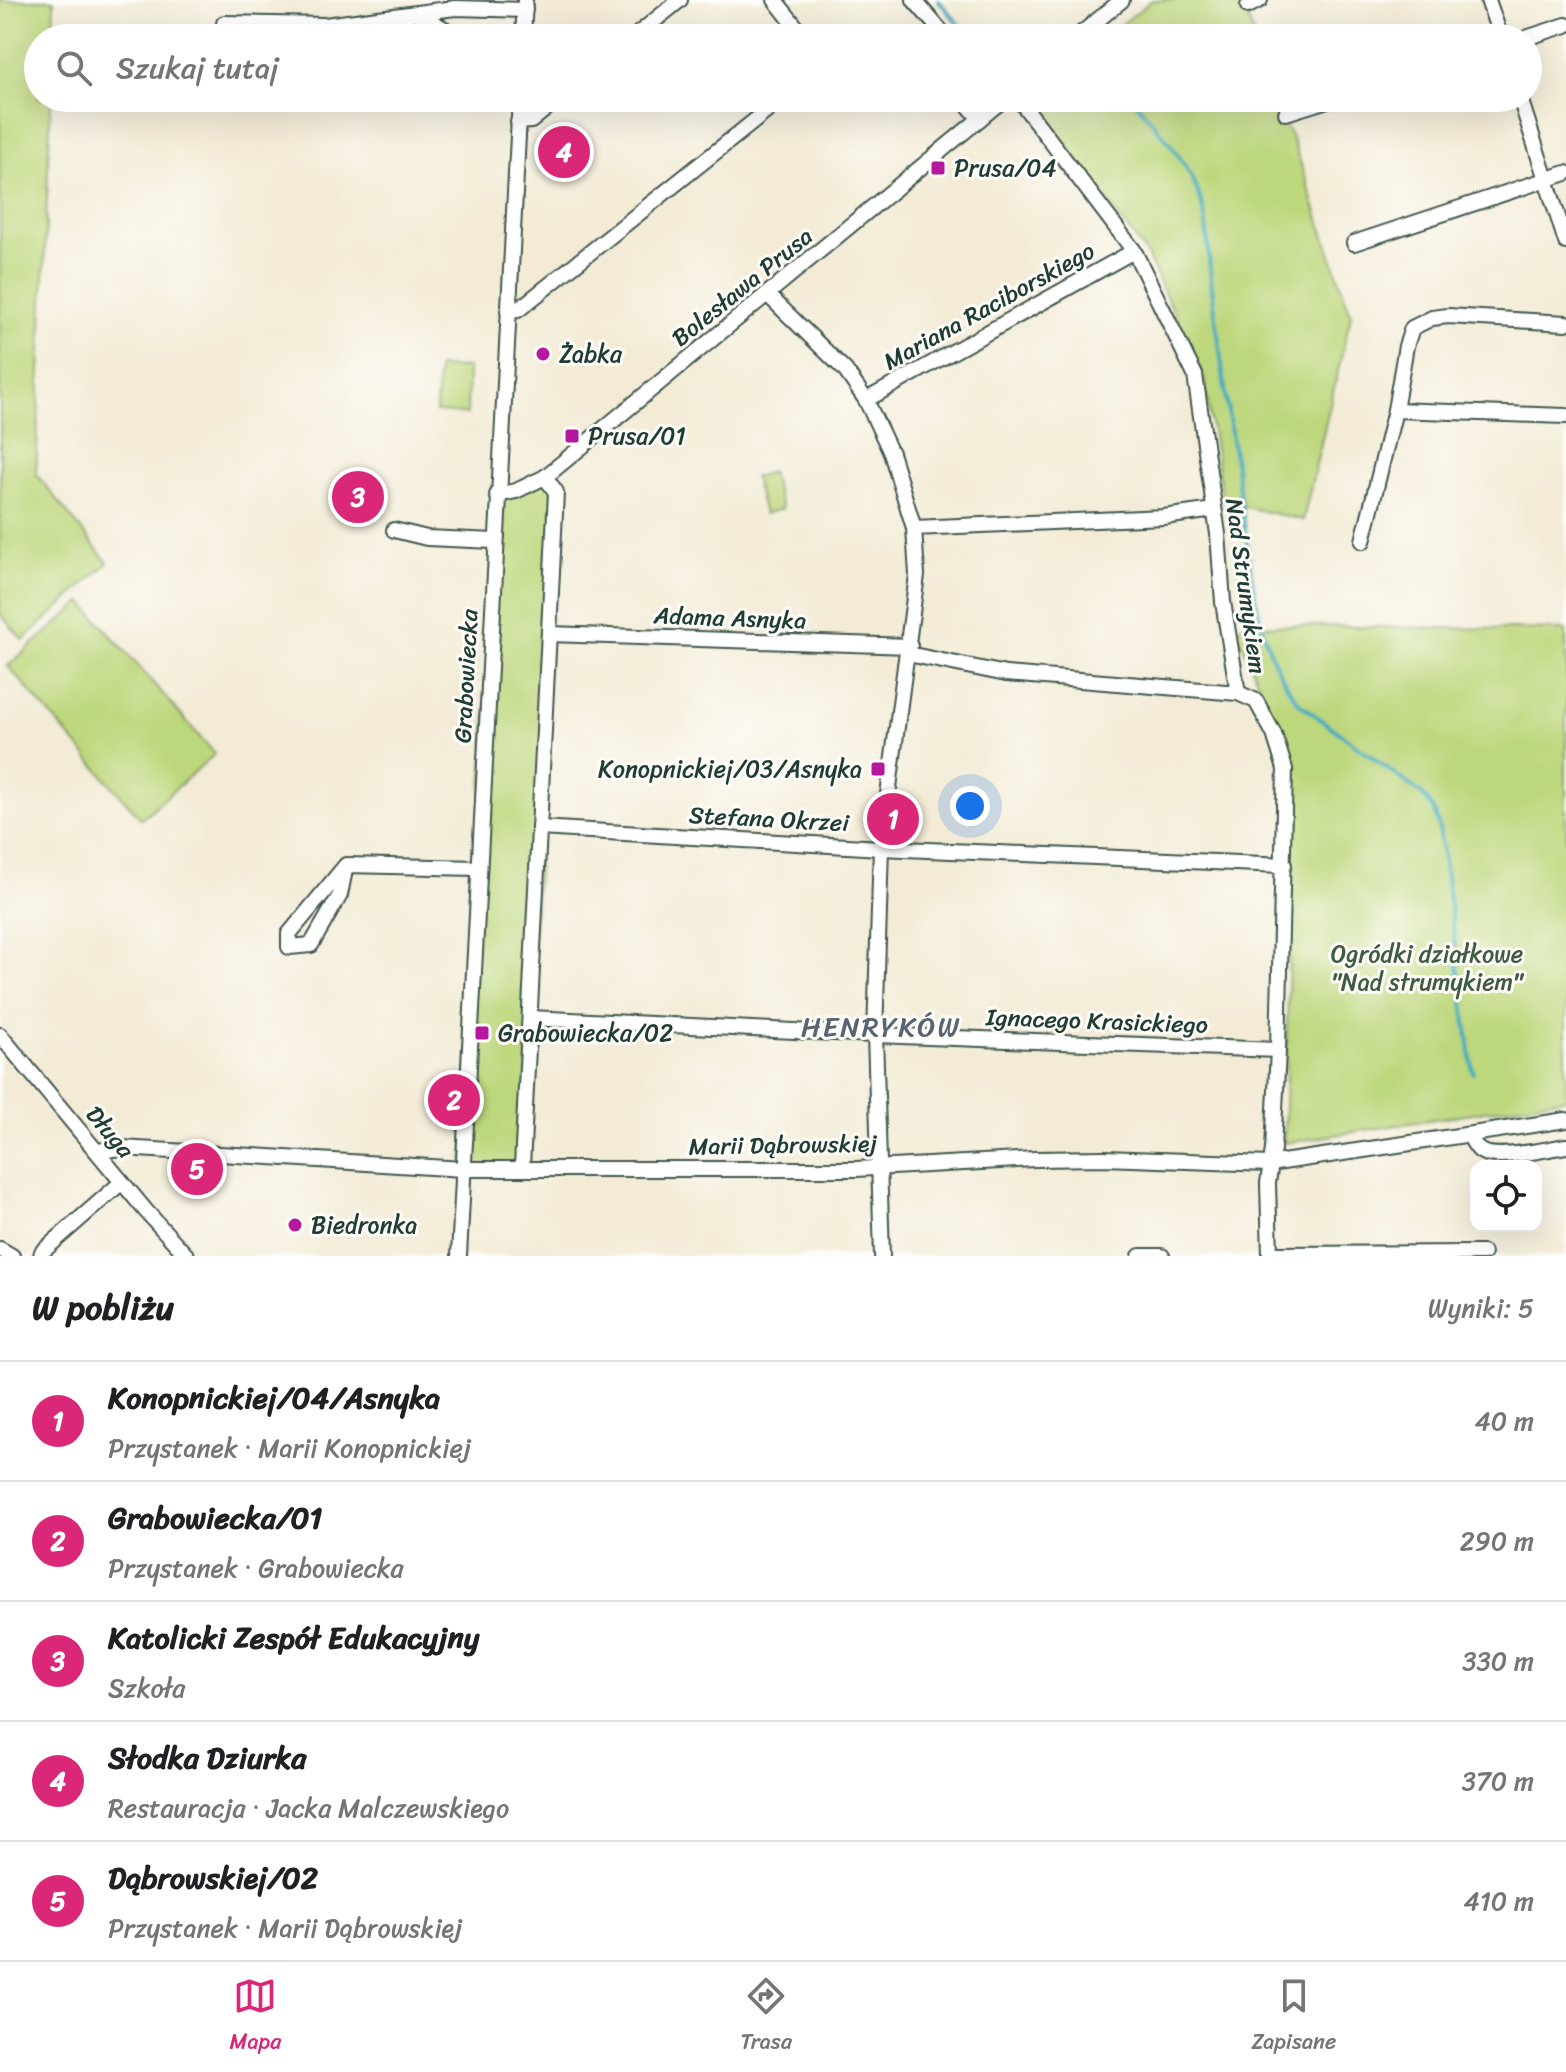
<!DOCTYPE html>
<html lang="pl">
<meta charset="utf-8">
<style>
body{margin:0;font-family:Sriracha,sans-serif;background:#f6f6f6;color:#202124}
.controls{position:absolute;right:24px;bottom:24px;display:grid;overflow:hidden;border-radius:16px;box-shadow:0 8px 32px #0002}
.controls button{width:72px;height:72px;display:grid;place-items:center;padding:0;border:0;border-bottom:2px solid #e0e0e0;background:#fff;color:#202124;font:40px sans-serif}
.you{position:absolute;left:970px;top:806px;width:28px;height:28px;margin:-20px;border:6px solid #fff;border-radius:50%;background:#1a73e8;box-shadow:0 0 0 12px #1a73e833}
.badge{display:grid;place-items:center;width:52px;height:52px;border-radius:50%;background:#db2777;color:#fff;font-size:26px;font-weight:700}
.pin{position:absolute;translate:-50% -50%;border:4px solid #fff;box-shadow:0 2px 8px #0006}
.list{margin:0;padding:0;list-style:none}
h2{display:flex;justify-content:space-between;align-items:center;height:104px;margin:0;padding:0 32px;font-size:34px}
h2 small{font-size:26px;font-weight:400;color:#757577}
.list li{display:grid;grid-template-columns:52px 1fr auto;gap:24px;align-items:center;box-sizing:border-box;height:120px;padding:0 32px;border-top:2px solid #e0e0e0}
.list b{display:block;font-size:30px;white-space:nowrap}
.list p{margin:0;font-size:26px;white-space:nowrap;color:#757577}
.list em{font-size:26px;font-style:normal;color:#757577}
.icon{flex:none;width:44px;height:44px;fill:none;stroke:currentColor;stroke-width:2;stroke-linecap:round;stroke-linejoin:round}
.map{position:relative;flex:none;width:1566px;height:1256px;overflow:hidden}
.search{position:absolute;background:#fff;box-shadow:0 8px 32px #0002;left:24px;right:24px;top:24px;height:88px;display:flex;align-items:center;gap:20px;box-sizing:border-box;padding:0 28px;border-radius:44px;color:#757577;font-size:30px}
.sheet{height:704px;background:#fff}
nav{display:flex;justify-content:space-around;align-items:center;box-sizing:border-box;height:112px;border-top:2px solid #e0e0e0;background:#fff;font-size:22px;color:#757577}
nav a{display:grid;justify-items:center;gap:4px}
nav .on{color:#db2777}
.map>svg:first-child{display:block}
.green{fill:#bdd77c;stroke:#6e8a58;stroke-width:2}
.lines{fill:none;stroke-linecap:round;stroke-linejoin:round}
.stream{stroke:#3eaabe;stroke-width:4}
.minor-casing{stroke:#3f574c;stroke-width:18}
.minor{stroke:#fff;stroke-width:14}
.poi-dot{fill:#b5179e;stroke:#fdfcf7;stroke-width:3}
.labels{text-anchor:middle;dominant-baseline:central;stroke-width:6;stroke-linejoin:round;paint-order:stroke}
.poi-label{font-size:24px;fill:#1f3d34;stroke:#fdfcf7;text-anchor:start}
.street-label{font-size:24px;fill:#1f3d34;stroke:#fdfcf7}
.park-label{font-size:24px;fill:#3f5c42;stroke:#fdfcf7}
.quarter-label{font-size:28px;letter-spacing:2px;fill:#576473;stroke:#fdfcf7}
</style>
<div class="map">
<svg width="1566" height="1256" viewBox="0 0 1566 1256">
<rect width="100%" height="100%" fill="#fdfcf7"/>
<filter id="ink" filterUnits="userSpaceOnUse"><feTurbulence type="fractalNoise" baseFrequency=".0125" numOctaves="2"/><feDisplacementMap in="SourceGraphic" scale="16" xChannelSelector="R" yChannelSelector="G"/><feConvolveMatrix kernelMatrix="1 2 1 2 8 2 1 2 1" color-interpolation-filters="sRGB"/></filter>
<filter id="wash" filterUnits="userSpaceOnUse"><feTurbulence type="fractalNoise" baseFrequency=".006" numOctaves="4" result="noise"/><feDisplacementMap in="SourceGraphic" scale="32" xChannelSelector="R" yChannelSelector="G"/><feGaussianBlur stdDeviation="1.8" result="paint"/><feColorMatrix in="noise" values="0 0 0 0 0 0 0 0 0 0 0 0 0 0 0 0 0 1.4 0 .05"/><feComposite in="paint" operator="in"/></filter>
<g filter="url(#wash)">
<rect width="100%" height="100%" fill="#f3ebd6"/>
<g class="green">
<path d="M0,0H54L53,38H38V98H51L36,474L108,563L23,640L0,614Z"/>
<path d="M1152,0H1241L1255,38H1105Z"/>
<path d="M1032,98H1277L1283,113L1280,116L1292,138L1351,315L1303,520L1223,502L1204,377L1147,255Z"/>
<path d="M438,367L468,368L467,414L436,412Z"/>
<path d="M771,472L782,509L764,514L754,477Z"/>
<path d="M545,477L556,492L522,1167L463,1169L497,495Z"/>
<path d="M82,602L215,754L141,819L8,666Z"/>
<path d="M1243,625L1566,630V1098L1284,1143L1294,771L1237,631Z"/>
</g>
<g class="lines">
<g class="stream">
<path d="M938,0L971,38"/>
<path d="M1132,98C1158,129 1187,159 1200,198C1209,225 1208,259 1212,288C1221,362 1231,436 1242,510C1253,577 1255,649 1300,704L1422,794C1433,807 1438,817 1440,834L1473,1073"/>
</g>
</g>
</g>
<g filter="url(#ink)">
<g class="lines">
<g class="minor-casing">
<g id="minor">
<path d="M775,0L805,38"/>
<path d="M914,0L947,38"/>
<path d="M1488,0L1501,38"/>
<path d="M1248,6L1260,0"/>
<path d="M417,13L460,38"/>
<path d="M224,23L325,25L455,8L525,10"/>
<path d="M523,38L525,0"/>
<path d="M633,38L680,0"/>
<path d="M1076,38L1122,0"/>
<path d="M1526,38L1566,25"/>
<path d="M962,98L980,119"/>
<path d="M1018,98L1134,251L1195,375L1218,534L1223,602L1238,693"/>
<path d="M1520,98L1566,242"/>
<path d="M1286,113L1334,98"/>
<path d="M518,122L531,121L559,98"/>
<path d="M1354,243L1566,173"/>
<path d="M768,295L845,370L866,400L891,453L914,528L917,575L881,848L875,1035L882,1256"/>
<path d="M508,311L518,310L783,98"/>
<path d="M866,400L1134,251"/>
<path d="M1395,410L1566,416"/>
<path d="M497,495L516,491L545,477L1005,98"/>
<path d="M914,528L1164,517L1214,510"/>
<path d="M394,530L427,538L495,541"/>
<path d="M1363,541L1395,410L1406,346L1412,328L1432,318L1448,316L1566,323"/>
<path d="M549,634L910,646"/>
<path d="M908,654L1006,674L1238,693L1256,701L1274,734L1285,769L1278,1050L1273,1149L1268,1183L1270,1256"/>
<path d="M539,828L881,848L1284,865"/>
<path d="M346,865L340,895L311,945L289,947V934L346,865L478,868"/>
<path d="M530,1018L875,1035L1278,1050"/>
<path d="M0,1035L146,1211L187,1256"/>
<path d="M1469,1135C1472,1140 1475,1147 1480,1151C1496,1161 1547,1149 1566,1146"/>
<path d="M97,1151L122,1148L463,1169H856L1035,1159L1104,1158L1269,1164L1566,1120"/>
<path d="M522,1167L556,492L545,477"/>
<path d="M0,1249L12,1256"/>
<path d="M1270,1254L1483,1253"/>
<path d="M41,1256L42,1252L122,1182"/>
<path d="M459,1256L520,98"/>
<path d="M1140,1256H1162"/>
</g>
</g>
<use href="#minor" class="minor"/>
</g>
</g>
<g class="poi-dot">
<rect x="930" y="160" width="16" height="16" rx="4"/>
<circle cx="543" cy="354" r="8"/>
<rect x="564" y="428" width="16" height="16" rx="4"/>
<rect x="870" y="761" width="16" height="16" rx="4"/>
<rect x="474" y="1025" width="16" height="16" rx="4"/>
<circle cx="295" cy="1225" r="8"/>
</g>
<g class="labels">
<g class="poi-label">
<text x="954" y="168">Prusa/04</text>
<text x="559" y="354">Żabka</text>
<text x="588" y="436">Prusa/01</text>
<text x="862" y="769" text-anchor="end">Konopnickiej/03/Asnyka</text>
<text x="498" y="1033">Grabowiecka/02</text>
<text x="311" y="1225">Biedronka</text>
</g>
<g class="street-label">
<text transform="translate(742 287) rotate(-39)">Bolesława Prusa</text>
<text transform="translate(989 306) rotate(-29)">Mariana Raciborskiego</text>
<text transform="translate(1246 586) rotate(82)">Nad Strumykiem</text>
<text transform="translate(730 618) rotate(2)">Adama Asnyka</text>
<text transform="translate(466 676) rotate(-87)">Grabowiecka</text>
<text transform="translate(769 819) rotate(3)">Stefana Okrzei</text>
<text transform="translate(1097 1021) rotate(2)">Ignacego Krasickiego</text>
<text transform="translate(110 1132) rotate(50)">Długa</text>
<text transform="translate(783 1145) rotate(-1)">Marii Dąbrowskiej</text>
</g>
<g class="park-label">
<text x="1427" y="954">Ogródki działkowe<tspan x="1427" dy="28">"Nad strumykiem"</tspan></text>
</g>
<g class="quarter-label">
<text x="881" y="1026">HENRYKÓW</text>
</g>
</g>
</svg>
<div class="controls">
<button><svg class="icon" aria-label="locate" viewBox="0 0 24 24"><circle cx="12" cy="12" r="6"/><path d="M12 2v4M12 18v4M2 12h4M18 12h4"/></svg></button>
</div>
<div class="you"></div>
<div class="pin badge" style="left:893px;top:819px">1</div>
<div class="pin badge" style="left:454px;top:1100px">2</div>
<div class="pin badge" style="left:358px;top:497px">3</div>
<div class="pin badge" style="left:564px;top:152px">4</div>
<div class="pin badge" style="left:197px;top:1169px">5</div>
<div class="search"><svg class="icon" aria-label="search" viewBox="0 0 24 24"><circle cx="10" cy="10" r="6"/><path d="M15 15l6 6"/></svg>Szukaj tutaj</div>
</div>
<section class="sheet">
<h2>W pobliżu<small>Wyniki: 5</small></h2>
<ul class="list">
<li><span class="badge">1</span><div><b>Konopnickiej/04/Asnyka</b><p>Przystanek · Marii Konopnickiej</p></div><em>40 m</em></li>
<li><span class="badge">2</span><div><b>Grabowiecka/01</b><p>Przystanek · Grabowiecka</p></div><em>290 m</em></li>
<li><span class="badge">3</span><div><b>Katolicki Zespół Edukacyjny</b><p>Szkoła</p></div><em>330 m</em></li>
<li><span class="badge">4</span><div><b>Słodka Dziurka</b><p>Restauracja · Jacka Malczewskiego</p></div><em>370 m</em></li>
<li><span class="badge">5</span><div><b>Dąbrowskiej/02</b><p>Przystanek · Marii Dąbrowskiej</p></div><em>410 m</em></li>
</ul>
</section>
<nav>
<a class="on"><svg class="icon" aria-label="map" viewBox="0 0 24 24"><path d="M3 6l6-2 6 2 6-2v14l-6 2-6-2-6 2zM9 4v14M15 6v14"/></svg>Mapa</a>
<a><svg class="icon" aria-label="directions" viewBox="0 0 24 24"><path d="M12 3l9 9-9 9-9-9zM9 14v-3h6M13 9l2 2-2 2"/></svg>Trasa</a>
<a><svg class="icon" aria-label="saved" viewBox="0 0 24 24"><path d="M7 4h10v16l-5-4-5 4z"/></svg>Zapisane</a>
</nav>
